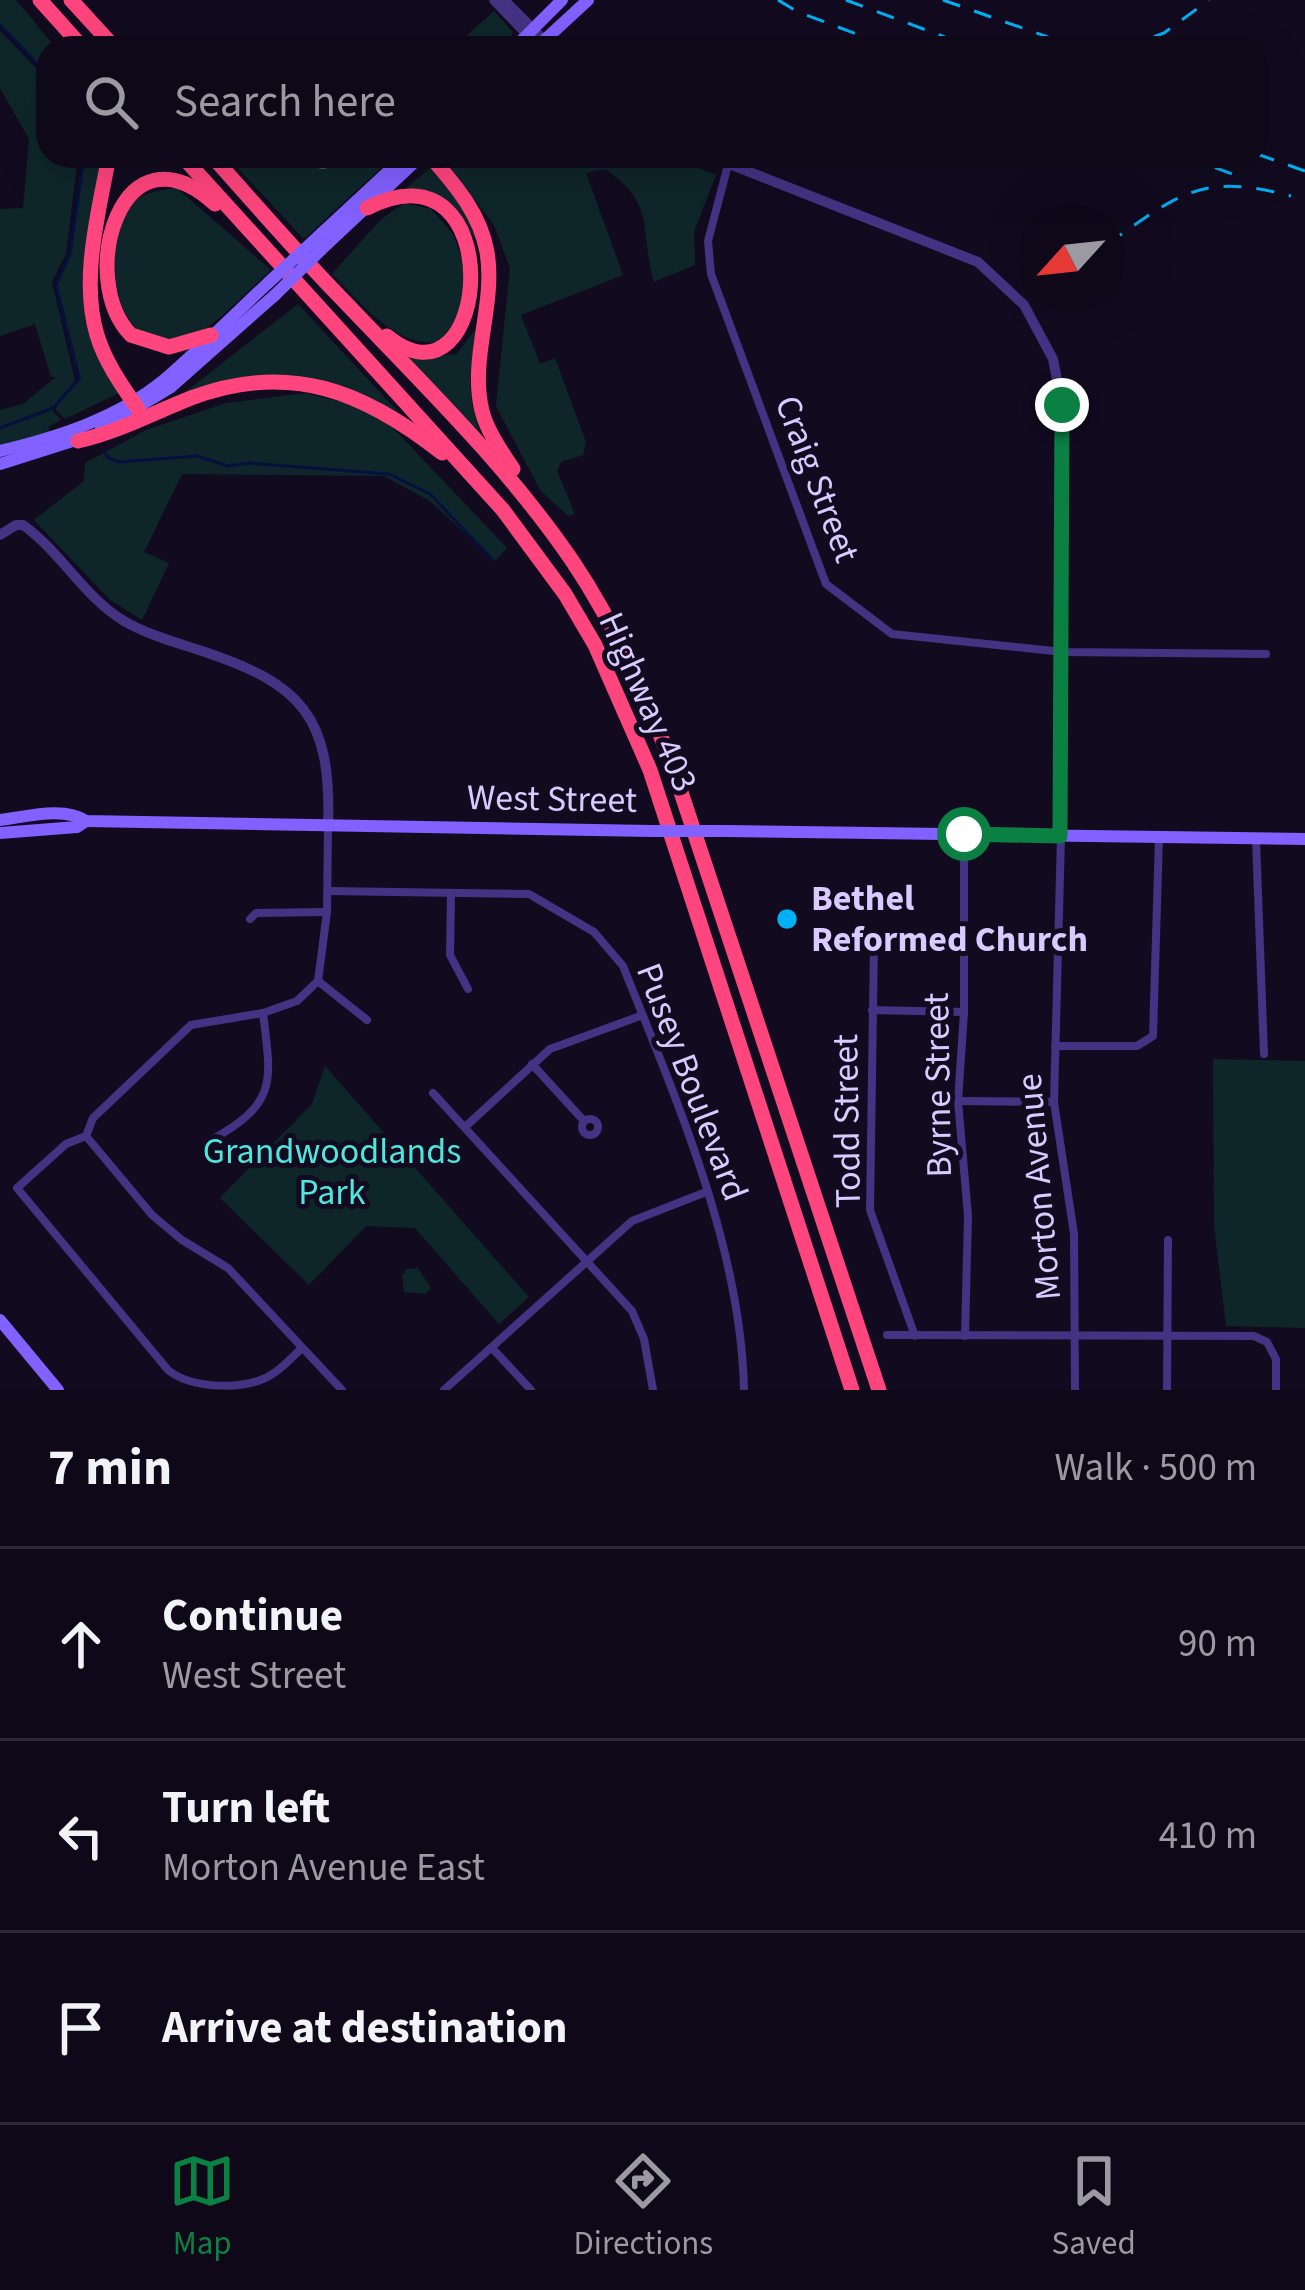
<!DOCTYPE html>
<meta charset="utf-8">
<style>
body{margin:0;font-family:"Source Sans 3",sans-serif;background:#1c1625;color:#f1f3f6}
.compass{position:absolute;left:1017px;top:204px;width:108px;height:108px;border-radius:50%;background:#0e0818;box-shadow:0 12px 48px #0002;rotate:243deg}
.stop{position:absolute;width:36px;height:36px;margin:-27px;border:9px solid #0b8043;border-radius:50%;background:#fff}
.stop.end{background:#0b8043;border-color:#fff;box-shadow:0 3px 12px #0008}
.list{margin:0;padding:0;list-style:none}
h2{display:flex;justify-content:space-between;align-items:center;height:156px;margin:0;padding:0 48px;font-size:51px}
h2 small{font-size:39px;font-weight:400;color:#9b9aa2}
.list li{display:grid;grid-template-columns:78px 1fr auto;gap:36px;align-items:center;box-sizing:border-box;height:192px;padding:0 48px;border-top:3px solid #2e2937}
.list b{display:block;font-size:45px;white-space:nowrap}
.list p{margin:0;font-size:39px;white-space:nowrap;color:#9b9aa2}
.list em{font-size:39px;font-style:normal;color:#9b9aa2}
.icon{flex:none;width:66px;height:66px;fill:none;stroke:currentColor;stroke-width:2;stroke-linecap:round;stroke-linejoin:round}
.map{position:relative;flex:none;width:1305px;height:1390px;overflow:hidden}
.search{position:absolute;background:#0e0818;box-shadow:0 12px 48px #0002;left:36px;right:36px;top:36px;height:132px;display:flex;align-items:center;gap:30px;box-sizing:border-box;padding:0 42px;border-radius:36px;color:#9b9aa2;font-size:45px}
.sheet{height:732px;background:#0e0818}
nav{display:flex;justify-content:space-around;align-items:center;box-sizing:border-box;height:168px;border-top:3px solid #2e2937;background:#0e0818;font-size:33px;color:#9b9aa2}
nav a{display:grid;justify-items:center;gap:6px}
nav .on{color:#0b8043}
.map>svg:first-child{display:block}
.green{fill:#0e262a}
.lines{fill:none;stroke-linecap:round;stroke-linejoin:round}
.stream{stroke:#05103f;stroke-width:3}
.minor{stroke:#443283;stroke-width:8}
.tertiary{stroke:#443283;stroke-width:10}
.secondary{stroke:#8161ff;stroke-width:12}
.motorway{stroke:#ff457d;stroke-width:15}
.rail{stroke:#00b0f5;stroke-width:3;stroke-dasharray:18 15;stroke-linecap:butt}
.secondary-bridge{stroke:#8161ff;stroke-width:12}
.route{stroke:#0b8043;stroke-width:15}
.poi-dot{fill:#00b0f5;stroke:#120b20;stroke-width:4.5}
.labels{text-anchor:middle;dominant-baseline:central;stroke-width:10;stroke-linejoin:round;paint-order:stroke}
.street-label{font-size:36px;fill:#d9caff;stroke:#120b20}
.poi-label{font-size:36px;font-weight:bold;fill:#d9caff;stroke:#120b20;text-anchor:start}
.park-label{font-size:36px;fill:#4ee7dd;stroke:#120b20}
</style>
<div class="map">
<svg width="1305" height="1390" viewBox="0 0 1305 1390">
<rect width="100%" height="100%" fill="#120b20"/>
<g class="green">
<path d="M0,0H16L56,48H48V73L0,24Z"/>
<path d="M494,11L512,31V38L503,48H453Z"/>
<path d="M0,31L48,80V156H78L66,254L52,282L75,381L52,408L0,427V410L23,404L56,377H51L35,324L0,336V209L23,208L29,139L0,88Z"/>
<path d="M84,156H101L85,262L119,393L65,419L56,410L57,405L81,379L57,285L71,254Z"/>
<path d="M226,156C256,156 286,168 315,166C342,164 367,156 394,156L304,239Z"/>
<path d="M668,156L716,175L694,232L695,265L654,282C639,230 657,204 605,169L586,173L623,275L521,315L540,364L555,358L586,442L583,455L561,462L557,471L575,514L568,516L540,490L496,406L510,268L494,225L442,157Z"/>
<path d="M430,168L466,211L478,244C459,213 442,196 405,189Z"/>
<path d="M177,188L271,270C249,289 210,333 183,340C107,360 101,232 133,202C146,191 161,190 177,188Z"/>
<path d="M405,203L431,209L453,234L463,262L466,300L442,342C394,348 364,305 332,274L382,218Z"/>
<path d="M298,304L402,416L319,381L175,400Z"/>
<path d="M479,324C468,377 465,394 485,445L408,359L457,354Z"/>
<path d="M305,393L377,411L507,548L495,561L430,501L384,476L182,474L144,552L169,563L142,620L109,599L34,520L84,481L85,463L146,430L226,403Z"/>
<path d="M52,410L61,420L49,426V434L0,447V429Z"/>
<path d="M1213,1059L1305,1061V1328L1226,1326L1214,1225Z"/>
<path d="M325,1066L529,1297L499,1324L415,1228L366,1226L309,1285L220,1198L312,1104Z"/>
<path d="M418,1268L431,1288L426,1294L404,1292L402,1276L407,1269Z"/>
</g>
<g class="lines">
<g class="stream">
<path d="M0,25L48,75"/>
<path d="M0,428L53,408L79,379L56,285L70,254L84,156"/>
<path d="M104,451L108,458L119,462L197,456L228,466L249,463L389,474L430,494L492,559"/>
</g>
<g class="minor">
<path d="M728,165L708,241L711,274L826,584L892,634L1063,652L1266,654"/>
<path d="M964,834V1012L958,1101L968,1216L965,1336"/>
<path d="M1061,836L1054,1102L1074,1234L1075,1390"/>
<path d="M1256,840L1264,1054"/>
<path d="M328,891L529,894L594,932L623,966C676,1099 741,1246 744,1390"/>
<path d="M451,895L450,955L468,989"/>
<path d="M250,919L256,913L327,912"/>
<path d="M831,942H874L870,1210L915,1336"/>
<path d="M318,981L367,1020"/>
<path d="M872,1010L964,1012"/>
<path d="M1055,1046H1137L1153,1036L1159,837"/>
<path d="M532,1064L584,1121"/>
<path d="M433,1093L632,1311L644,1339L653,1390"/>
<path d="M958,1101L1054,1102"/>
<circle cx="590" cy="1127" r="8"/>
<path d="M465,1127L550,1049L643,1015"/>
<path d="M86,1136L66,1144L17,1188L168,1370C190,1388 237,1390 263,1379C278,1373 290,1359 302,1348"/>
<path d="M86,1136L93,1118L191,1025L263,1013L297,1001L318,981L327,912L328,826"/>
<path d="M86,1136L152,1215L182,1240L228,1268L342,1390"/>
<path d="M211,1140C279,1103 271,1080 263,1013"/>
<path d="M887,1335L1254,1336L1267,1342L1276,1359V1390"/>
<path d="M492,1348L531,1390"/>
<path d="M444,1390L632,1221L706,1192"/>
<path d="M1167,1390L1168,1240"/>
</g>
<g class="tertiary">
<path d="M494,0L540,48"/>
<path d="M504,0L552,48"/>
<path d="M709,156L978,262L1024,305L1053,359L1062,405L1061,836"/>
<path d="M0,535L16,525H23C61,552 84,597 124,621C148,635 175,642 202,651C302,684 332,717 328,826"/>
</g>
<g class="secondary">
<path d="M514,48L562,0"/>
<path d="M536,48L588,0"/>
<path d="M322,233L405,156"/>
<path d="M327,244L421,156"/>
<path d="M101,429L171,387L275,295"/>
<path d="M0,451C58,437 118,418 164,380C200,349 234,315 268,283"/>
<path d="M0,464L82,438"/>
<path d="M0,820C26,817 64,806 86,821L651,831"/>
<path d="M725,831L1305,839"/>
<path d="M0,833L77,827L86,821"/>
<path d="M0,1320L58,1390"/>
</g>
<g class="motorway">
<path d="M40,0L83,48"/>
<path d="M71,0L115,48"/>
<path d="M109,156C99,211 80,279 97,335C105,362 122,386 138,409"/>
<path d="M182,156L503,510L565,594L595,645L650,770L852,1390"/>
<path d="M212,156C255,204 297,253 342,299C423,384 507,465 573,562C616,626 646,696 673,768L879,1390"/>
<path d="M271,156L323,161L354,156"/>
<path d="M430,156C455,185 480,213 487,252C496,305 469,358 482,411C487,431 501,451 513,469"/>
<path d="M367,208C512,135 492,422 387,336"/>
<path d="M211,335L169,347L131,335C76,279 121,118 215,204"/>
<path d="M78,441C118,432 153,413 191,398C289,361 364,391 442,453"/>
</g>
<g class="rail">
<path d="M778,0L798,12L894,48"/>
<path d="M846,0L974,48"/>
<path d="M943,0L1079,48"/>
<path d="M1123,48L1164,33L1209,0"/>
<path d="M1257,154L1305,171"/>
<path d="M1184,156L1243,178"/>
<path d="M1107,244C1180,194 1200,172 1291,196"/>
</g>
<g class="secondary-bridge">
<path d="M268,283L322,233"/>
<path d="M275,295L327,244"/>
<path d="M651,831H725"/>
</g>
</g>
<g class="lines">
<path class="route" d="M964,834L1060,836L1062,405"/>
</g>
<circle class="poi-dot" cx="787" cy="919" r="12"/>
<g class="labels">
<g class="street-label">
<text transform="translate(817 479) rotate(69)">Craig Street</text>
<text transform="translate(648 702) rotate(66)">Highway 403</text>
<text transform="translate(552 799) rotate(1)">West Street</text>
<text transform="translate(692 1082) rotate(69)">Pusey Boulevard</text>
<text transform="translate(938 1085) rotate(-91)">Byrne Street</text>
<text transform="translate(847 1121) rotate(-91)">Todd Street</text>
<text transform="translate(1039 1187) rotate(-95)">Morton Avenue</text>
</g>
<g class="poi-label">
<text x="811" y="898">Bethel<tspan x="811" dy="41">Reformed Church</tspan></text>
</g>
<g class="park-label">
<text x="332" y="1151">Grandwoodlands<tspan x="332" dy="41">Park</tspan></text>
</g>
</g>
</svg>
<svg class="compass" viewBox="-18 -18 36 36"><path d="M0-13l5 13h-10z" fill="#e53935"/><path d="M0 13l5-13h-10z" fill="#9b9aa2"/></svg>
<div class="stop" style="left:964px;top:834px"></div>
<div class="stop end" style="left:1062px;top:405px"></div>
<div class="search"><svg class="icon" aria-label="search" viewBox="0 0 24 24"><circle cx="10" cy="10" r="6"/><path d="M15 15l6 6"/></svg>Search here</div>
</div>
<section class="sheet">
<h2>7 min<small>Walk · 500 m</small></h2>
<ul class="list">
<li><svg class="icon" aria-label="ahead" viewBox="0 0 24 24"><path d="M12 20V5M6 11l6-6 6 6"/></svg><div><b>Continue</b><p>West Street</p></div><em>90 m</em></li>
<li><svg class="icon" aria-label="left" viewBox="0 0 24 24"><path d="M17 20v-9H6M10 6l-5 5 5 5"/></svg><div><b>Turn left</b><p>Morton Avenue East</p></div><em>410 m</em></li>
<li><svg class="icon" aria-label="arrive" viewBox="0 0 24 24"><path d="M6 21V4h12l-3 4 3 4H6"/></svg><div><b>Arrive at destination</b></div></li>
</ul>
</section>
<nav>
<a class="on"><svg class="icon" aria-label="map" viewBox="0 0 24 24"><path d="M3 6l6-2 6 2 6-2v14l-6 2-6-2-6 2zM9 4v14M15 6v14"/></svg>Map</a>
<a><svg class="icon" aria-label="directions" viewBox="0 0 24 24"><path d="M12 3l9 9-9 9-9-9zM9 14v-3h6M13 9l2 2-2 2"/></svg>Directions</a>
<a><svg class="icon" aria-label="saved" viewBox="0 0 24 24"><path d="M7 4h10v16l-5-4-5 4z"/></svg>Saved</a>
</nav>
